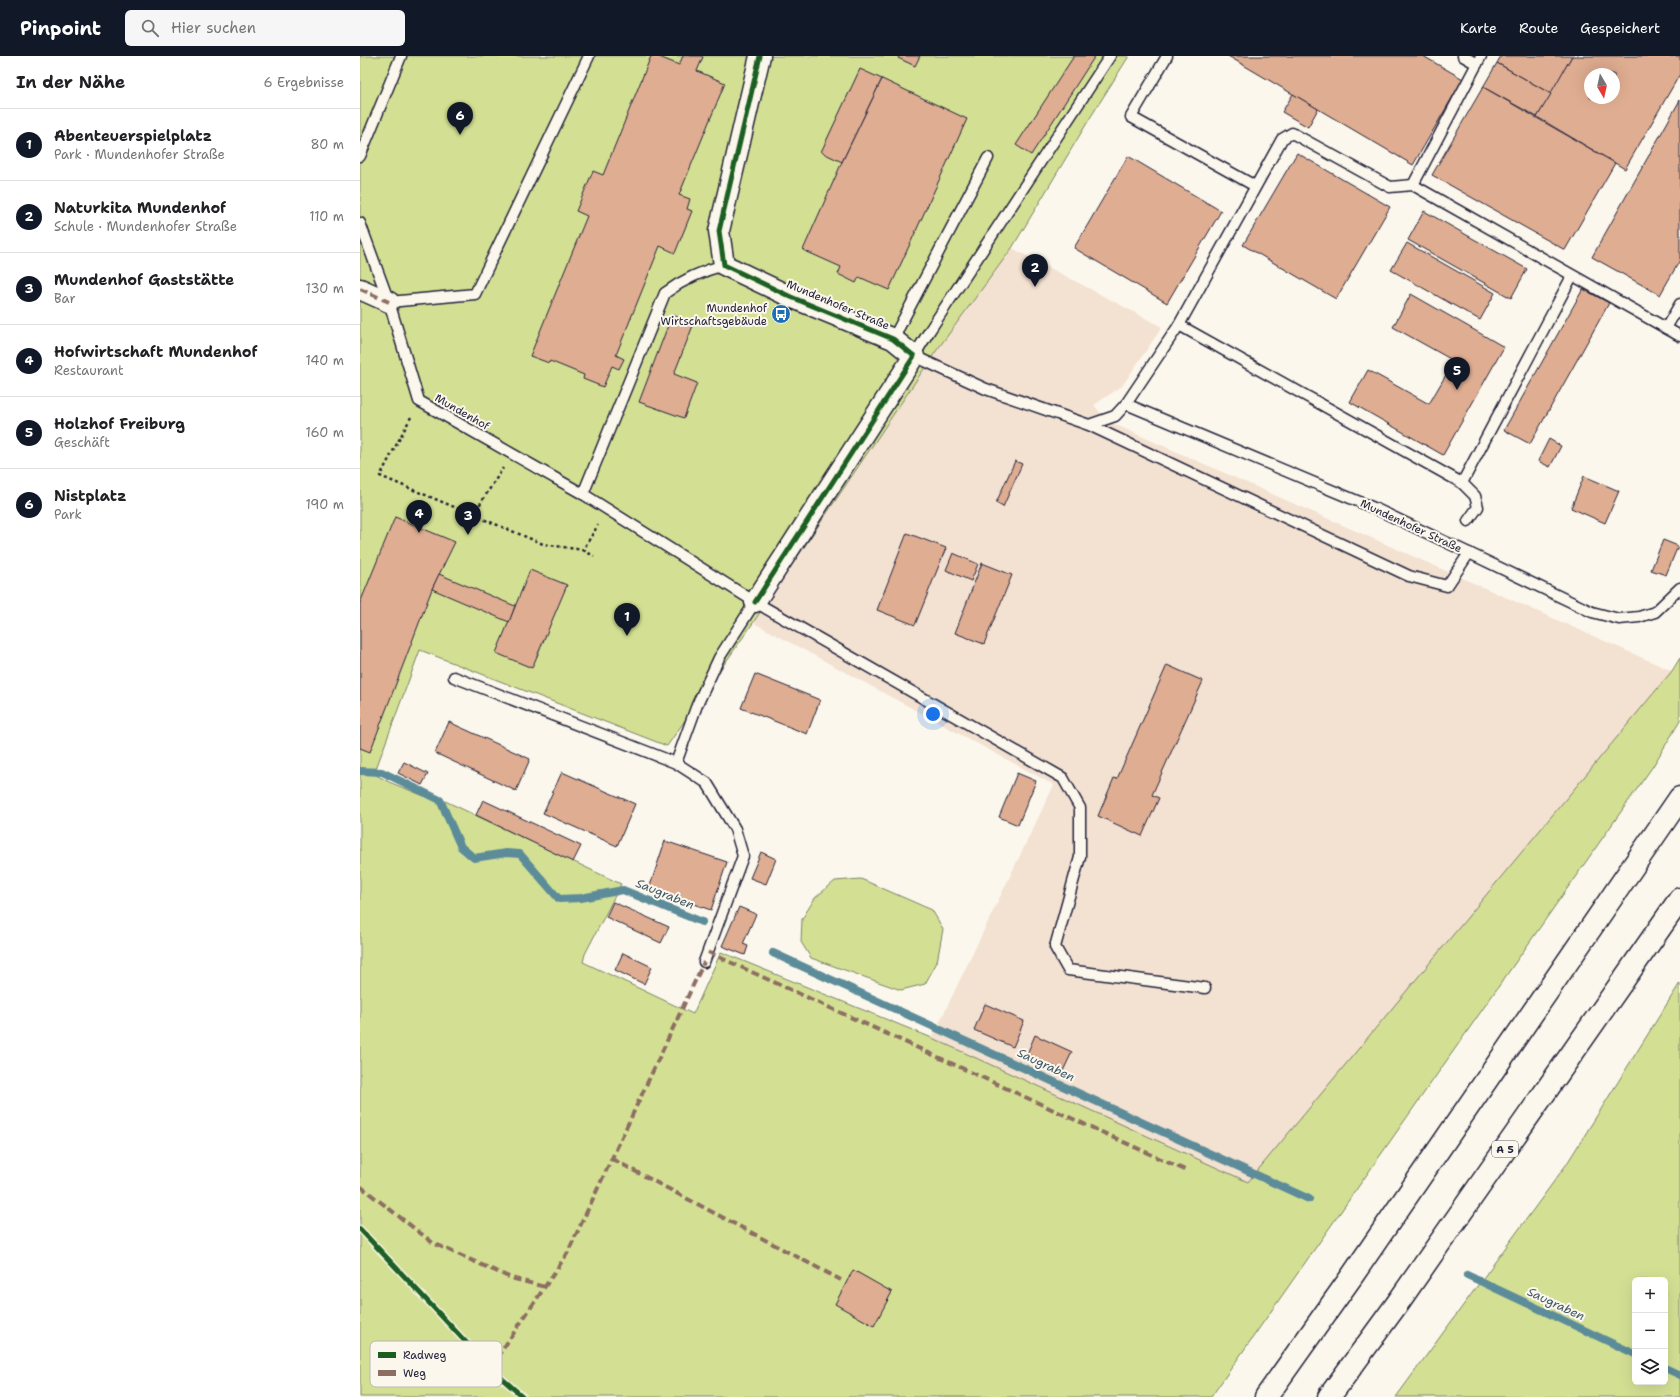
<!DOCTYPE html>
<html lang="de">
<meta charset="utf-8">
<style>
body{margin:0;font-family:"Shantell Sans",sans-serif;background:#f6f6f6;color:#202124}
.controls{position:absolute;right:12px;bottom:12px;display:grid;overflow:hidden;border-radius:6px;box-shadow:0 4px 16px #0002}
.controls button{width:36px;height:36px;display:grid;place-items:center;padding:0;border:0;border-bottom:1px solid #e0e0e0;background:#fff;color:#202124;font:20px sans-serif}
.compass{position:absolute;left:1224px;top:12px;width:36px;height:36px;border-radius:50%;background:#fff;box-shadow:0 4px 16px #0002;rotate:171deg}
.you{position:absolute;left:573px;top:658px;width:14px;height:14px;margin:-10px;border:3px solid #fff;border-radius:50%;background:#1a73e8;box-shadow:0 0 0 6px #1a73e833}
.badge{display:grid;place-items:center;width:26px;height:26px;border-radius:50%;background:#111827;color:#fff;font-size:13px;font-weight:700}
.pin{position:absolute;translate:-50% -33px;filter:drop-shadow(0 1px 2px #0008)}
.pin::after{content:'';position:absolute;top:21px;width:14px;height:12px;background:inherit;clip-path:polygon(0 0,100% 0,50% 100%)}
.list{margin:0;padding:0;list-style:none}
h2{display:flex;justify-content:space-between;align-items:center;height:52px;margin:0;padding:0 16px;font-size:17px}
h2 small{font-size:13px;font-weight:400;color:#757577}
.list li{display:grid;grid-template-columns:26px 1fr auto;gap:12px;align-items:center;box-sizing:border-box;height:72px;padding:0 16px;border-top:1px solid #e0e0e0}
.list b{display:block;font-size:15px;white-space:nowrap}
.list p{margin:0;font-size:13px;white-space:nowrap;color:#757577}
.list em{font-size:13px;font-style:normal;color:#757577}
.icon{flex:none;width:22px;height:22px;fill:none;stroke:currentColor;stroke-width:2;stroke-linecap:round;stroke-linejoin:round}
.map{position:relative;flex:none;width:1320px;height:1341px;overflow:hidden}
header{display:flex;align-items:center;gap:24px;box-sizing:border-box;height:56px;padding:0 20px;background:#111827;color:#fff}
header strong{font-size:19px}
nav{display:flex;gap:22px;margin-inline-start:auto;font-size:14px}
.search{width:280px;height:36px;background:#f6f6f6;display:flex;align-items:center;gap:10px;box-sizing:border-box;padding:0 14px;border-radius:6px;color:#757577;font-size:15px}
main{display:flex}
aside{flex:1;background:#fff}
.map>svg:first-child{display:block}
.built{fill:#f3e1d1}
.green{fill:#d3e093;stroke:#7a8167;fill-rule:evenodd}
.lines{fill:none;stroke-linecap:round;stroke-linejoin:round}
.stream{stroke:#5c8c9a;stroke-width:8}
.building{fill:#dfad91;stroke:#22223b;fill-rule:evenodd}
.lane-casing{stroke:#22223b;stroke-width:13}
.street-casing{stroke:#22223b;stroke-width:23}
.highway-casing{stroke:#22223b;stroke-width:25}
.path{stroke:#22223b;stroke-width:2.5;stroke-dasharray:3 3;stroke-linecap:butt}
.lane{stroke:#fbf7ec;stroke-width:10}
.street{stroke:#fbf7ec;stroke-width:20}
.highway{stroke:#fbf7ec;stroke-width:22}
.quiet{stroke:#8d6e63;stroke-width:4;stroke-dasharray:8 4;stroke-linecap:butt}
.cycleway-casing{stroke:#fbf7ec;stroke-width:8}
.cycleway{stroke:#1b5e20;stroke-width:5}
.labels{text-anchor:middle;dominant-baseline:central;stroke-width:4;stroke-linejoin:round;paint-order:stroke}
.shield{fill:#fbf7ec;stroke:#636270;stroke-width:1}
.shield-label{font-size:10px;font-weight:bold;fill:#22223b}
.street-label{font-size:11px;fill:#22223b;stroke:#fbf7ec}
.poi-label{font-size:11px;fill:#22223b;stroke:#fbf7ec;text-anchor:end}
.water-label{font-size:12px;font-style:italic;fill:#3f576a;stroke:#fbf7ec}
.key{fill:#fbf7ec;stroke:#bab7b7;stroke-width:1}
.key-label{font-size:11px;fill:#22223b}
</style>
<header>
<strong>Pinpoint</strong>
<div class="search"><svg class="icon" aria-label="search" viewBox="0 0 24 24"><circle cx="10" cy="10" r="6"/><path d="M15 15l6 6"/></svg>Hier suchen</div>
<nav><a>Karte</a><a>Route</a><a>Gespeichert</a></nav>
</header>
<main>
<aside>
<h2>In der Nähe<small>6 Ergebnisse</small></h2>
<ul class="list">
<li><span class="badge">1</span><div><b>Abenteuerspielplatz</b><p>Park · Mundenhofer Straße</p></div><em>80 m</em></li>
<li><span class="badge">2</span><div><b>Naturkita Mundenhof</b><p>Schule · Mundenhofer Straße</p></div><em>110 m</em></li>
<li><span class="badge">3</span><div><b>Mundenhof Gaststätte</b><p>Bar</p></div><em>130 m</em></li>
<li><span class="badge">4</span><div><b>Hofwirtschaft Mundenhof</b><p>Restaurant</p></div><em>140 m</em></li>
<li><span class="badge">5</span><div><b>Holzhof Freiburg</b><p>Geschäft</p></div><em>160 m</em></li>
<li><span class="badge">6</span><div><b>Nistplatz</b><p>Park</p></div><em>190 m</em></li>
</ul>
</aside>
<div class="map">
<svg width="1320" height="1341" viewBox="0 0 1320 1341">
<rect width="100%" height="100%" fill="#fbf7ec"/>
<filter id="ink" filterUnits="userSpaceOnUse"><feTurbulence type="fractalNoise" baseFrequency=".025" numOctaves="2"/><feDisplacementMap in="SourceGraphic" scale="8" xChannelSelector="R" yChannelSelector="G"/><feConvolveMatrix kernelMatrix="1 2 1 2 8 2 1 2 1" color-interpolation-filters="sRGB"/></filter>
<g filter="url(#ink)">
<path class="built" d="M652,192L802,271L762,330L734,349L747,365L1312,615L888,1127L572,982L694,729L394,567L574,298Z"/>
<g class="green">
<path d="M0,0H769L730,62L652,192L574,298L393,567L307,690L60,594L14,718L29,726L64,740L66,736L261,828L225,898L223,906L333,958L361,896L572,982L888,1126L1312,615L1320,602V665L1293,710L851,1341H0Z"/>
<path d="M501,823L572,854L583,873L577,906L565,928L541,934L451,902L441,886L442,863L455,842L475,825Z"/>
<path d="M1320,927V1341H1036L1206,1109ZM1275,1224H1305V1326H1275Z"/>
</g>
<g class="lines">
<g class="stream">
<path d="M0,715L22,716L80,744L101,791L114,802L146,797L160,798L199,843L221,842L263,834L342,866"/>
<path d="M413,897L949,1143"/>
<path d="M1107,1219L1275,1298"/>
<path d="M1305,1312L1320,1319"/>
</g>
</g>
<g class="building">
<path d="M291,0H297L319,9L323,0H341L343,1L337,15L365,27L319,139L330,143L327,153L332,155L315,197L300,190L256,299L264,303L259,313L252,310L243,331L223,323L224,319L190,305L189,307L170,300L227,160L216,155L233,115L243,119Z"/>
<path d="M539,0H560L555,10L538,2Z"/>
<path d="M714,0H735L671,99L656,89Z"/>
<path d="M868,0H1063L1103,23L1053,109Z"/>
<path d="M1141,0H1212L1191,38L1137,7Z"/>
<path d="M1212,0H1320V18L1265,113L1177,61ZM1230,18H1254V42H1230Z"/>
<path d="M1137,7L1191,38L1177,61L1123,31Z"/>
<path d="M500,13L522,23L482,106L461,96Z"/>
<path d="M522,23L607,63L529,234L499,221L496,227L478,218L481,211L443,194L482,106Z"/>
<path d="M1123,31L1255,107L1205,194L1072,119Z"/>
<path d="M933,38L958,53L948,71L922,56Z"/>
<path d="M1320,44V204L1300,239L1232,201Z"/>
<path d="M937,97L1030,151L976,243L883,189Z"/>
<path d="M768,100L861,155L807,247L714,192Z"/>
<path d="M1064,155L1167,213L1151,242L1048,184Z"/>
<path d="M1047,187L1135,237L1120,264L1031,214Z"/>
<path d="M1223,233L1249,247L1170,388L1144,374Z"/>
<path d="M1051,238L1144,291L1083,399L990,346L1008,314L1069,348L1094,305L1033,271Z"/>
<path d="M312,259L334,267L314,318L337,327L324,362L279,346Z"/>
<path d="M1189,383L1201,390L1190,411L1178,405Z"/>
<path d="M655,405L662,408L643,451L636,447Z"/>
<path d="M1224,420L1259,435L1245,467L1211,452Z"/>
<path d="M35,461L95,486L72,533L10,696L0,692V547Z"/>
<path d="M547,477L586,492L555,569L517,554Z"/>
<path d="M1303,484L1318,490L1306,519L1291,514Z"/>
<path d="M593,497L618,508L611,525L586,514Z"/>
<path d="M622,507L652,519L624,588L595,577Z"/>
<path d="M170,514L207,529L172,612L136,597Z"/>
<path d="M79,518L155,550L149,566L72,533Z"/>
<path d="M807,609L843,625L792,739L799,742L782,780L738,760L754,722L757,723Z"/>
<path d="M395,618L460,644L447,678L381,652Z"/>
<path d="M89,666L170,703L156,735L75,697Z"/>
<path d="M44,706L68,718L62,729L38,717Z"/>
<path d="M202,716L275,748L257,790L183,757Z"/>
<path d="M657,717L676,725L658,769L639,761Z"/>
<path d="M123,744L221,790L213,806L116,759Z"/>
<path d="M305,785L367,806L351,854L289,833Z"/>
<path d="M401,796L416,803L406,828L390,822Z"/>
<path d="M253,846L309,871L301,887L246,861Z"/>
<path d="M379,851L396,858L383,888L388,890L385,899L362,890Z"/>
<path d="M263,897L292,911L284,928L255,914Z"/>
<path d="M625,948L664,965L653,991L614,974Z"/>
<path d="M675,979L712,996L703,1015L667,998Z"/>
<path d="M493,1214L532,1236L514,1270L475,1248Z"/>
</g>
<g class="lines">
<g class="lane-casing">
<g id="lane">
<path d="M807,0L771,61L895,130"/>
<path d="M1103,0L1117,8"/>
<path d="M0,100L41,0"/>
<path d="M1053,129L1121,0"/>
<path d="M0,167L29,246L59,345L223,438L395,546L703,722L720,752V801L695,891L708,914L845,932"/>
<path d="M29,246L115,238L229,0"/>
<path d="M819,269L1102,427L1115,440L1118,451L1108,465"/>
<path d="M1306,272L1320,248"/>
<path d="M533,283L628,102"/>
<path d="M766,348L819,269L922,83L932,77L1030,131L1053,129L1320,280"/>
<path d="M729,369L1049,520L1087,530L1109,497L1014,452L766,348L755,360L729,369L626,333L554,300L570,274L750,0"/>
<path d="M1102,427L1212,220"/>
<path d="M223,438L305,237C324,223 342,215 364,209"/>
<path d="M1109,497L1232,556L1259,563L1279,561L1295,556L1320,532"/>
<path d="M94,621L316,707L337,649L359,602L395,546"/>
<path d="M316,707L347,727L375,773L383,800L344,906"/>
</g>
</g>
<g class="street-casing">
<g id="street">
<path d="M0,233L29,246"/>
<path d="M395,546L554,300L533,283L431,241L364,209L359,175L400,0"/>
</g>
</g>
<g class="highway-casing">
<g id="highway">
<path d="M906,1341L992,1220L1320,742"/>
<path d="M969,1341L1037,1248L1320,843"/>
</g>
</g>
<g class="path">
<path d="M51,361L20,420L183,488L223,494L238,469"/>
<path d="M113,459L143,412"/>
<path d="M223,494L234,500"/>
</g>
<use href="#lane" class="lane"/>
<use href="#street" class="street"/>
<use href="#highway" class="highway"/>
<g class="quiet">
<path d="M0,233L29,246"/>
<path d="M348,896L827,1115"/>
<path d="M252,1103L481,1224"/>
<path d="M0,1130L73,1187L151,1222L185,1231"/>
<path d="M130,1312L207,1198L344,906"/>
</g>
<g class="cycleway-casing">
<g id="cycleway">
<path d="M395,546L554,300L533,283L431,241L364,209L359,175L400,0"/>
<path d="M0,1173L130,1312L163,1341"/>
</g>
</g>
<use href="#cycleway" class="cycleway"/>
</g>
</g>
<defs>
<g id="bus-disc" transform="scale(1)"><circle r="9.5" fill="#1f6fb2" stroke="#fbf7ec"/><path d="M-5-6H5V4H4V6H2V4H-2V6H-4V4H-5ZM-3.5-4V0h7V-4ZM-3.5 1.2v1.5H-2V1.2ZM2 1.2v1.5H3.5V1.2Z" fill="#fff"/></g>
</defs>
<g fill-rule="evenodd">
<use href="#bus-disc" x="421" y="258"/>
</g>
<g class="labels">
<rect class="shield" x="1132" y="1085" width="26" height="16" rx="3"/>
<g class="shield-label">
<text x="1145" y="1093">A 5</text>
</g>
<g class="street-label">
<text transform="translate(478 249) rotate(23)">Mundenhofer Straße</text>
<text transform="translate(102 356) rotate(30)">Mundenhof</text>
<text transform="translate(1051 470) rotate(25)">Mundenhofer Straße</text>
</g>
<g class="poi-label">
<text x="407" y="252">Mundenhof<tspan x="407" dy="13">Wirtschaftsgebäude</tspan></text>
</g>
<g class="water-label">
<text transform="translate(305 838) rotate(22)">Saugraben</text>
<text transform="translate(686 1009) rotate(25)">Saugraben</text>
<text transform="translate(1196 1248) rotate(25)">Saugraben</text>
</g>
</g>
<rect x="10" y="1285" width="132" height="46" rx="6" class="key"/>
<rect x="18" y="1296" width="18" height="6" fill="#1b5e20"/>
<rect x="18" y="1314" width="18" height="6" fill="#8d6e63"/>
<g class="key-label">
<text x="43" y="1303">Radweg</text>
<text x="43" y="1321">Weg</text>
</g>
</svg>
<div class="controls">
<button>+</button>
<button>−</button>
<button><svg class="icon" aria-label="layers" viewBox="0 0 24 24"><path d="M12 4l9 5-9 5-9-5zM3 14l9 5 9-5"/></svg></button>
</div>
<svg class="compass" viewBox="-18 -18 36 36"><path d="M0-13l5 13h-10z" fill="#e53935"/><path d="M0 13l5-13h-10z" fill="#757577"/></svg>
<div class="you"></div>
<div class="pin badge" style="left:267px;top:580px">1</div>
<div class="pin badge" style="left:675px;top:231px">2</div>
<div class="pin badge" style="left:108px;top:479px">3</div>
<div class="pin badge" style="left:59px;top:477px">4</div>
<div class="pin badge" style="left:1097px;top:334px">5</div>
<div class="pin badge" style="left:100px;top:79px">6</div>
</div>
</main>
